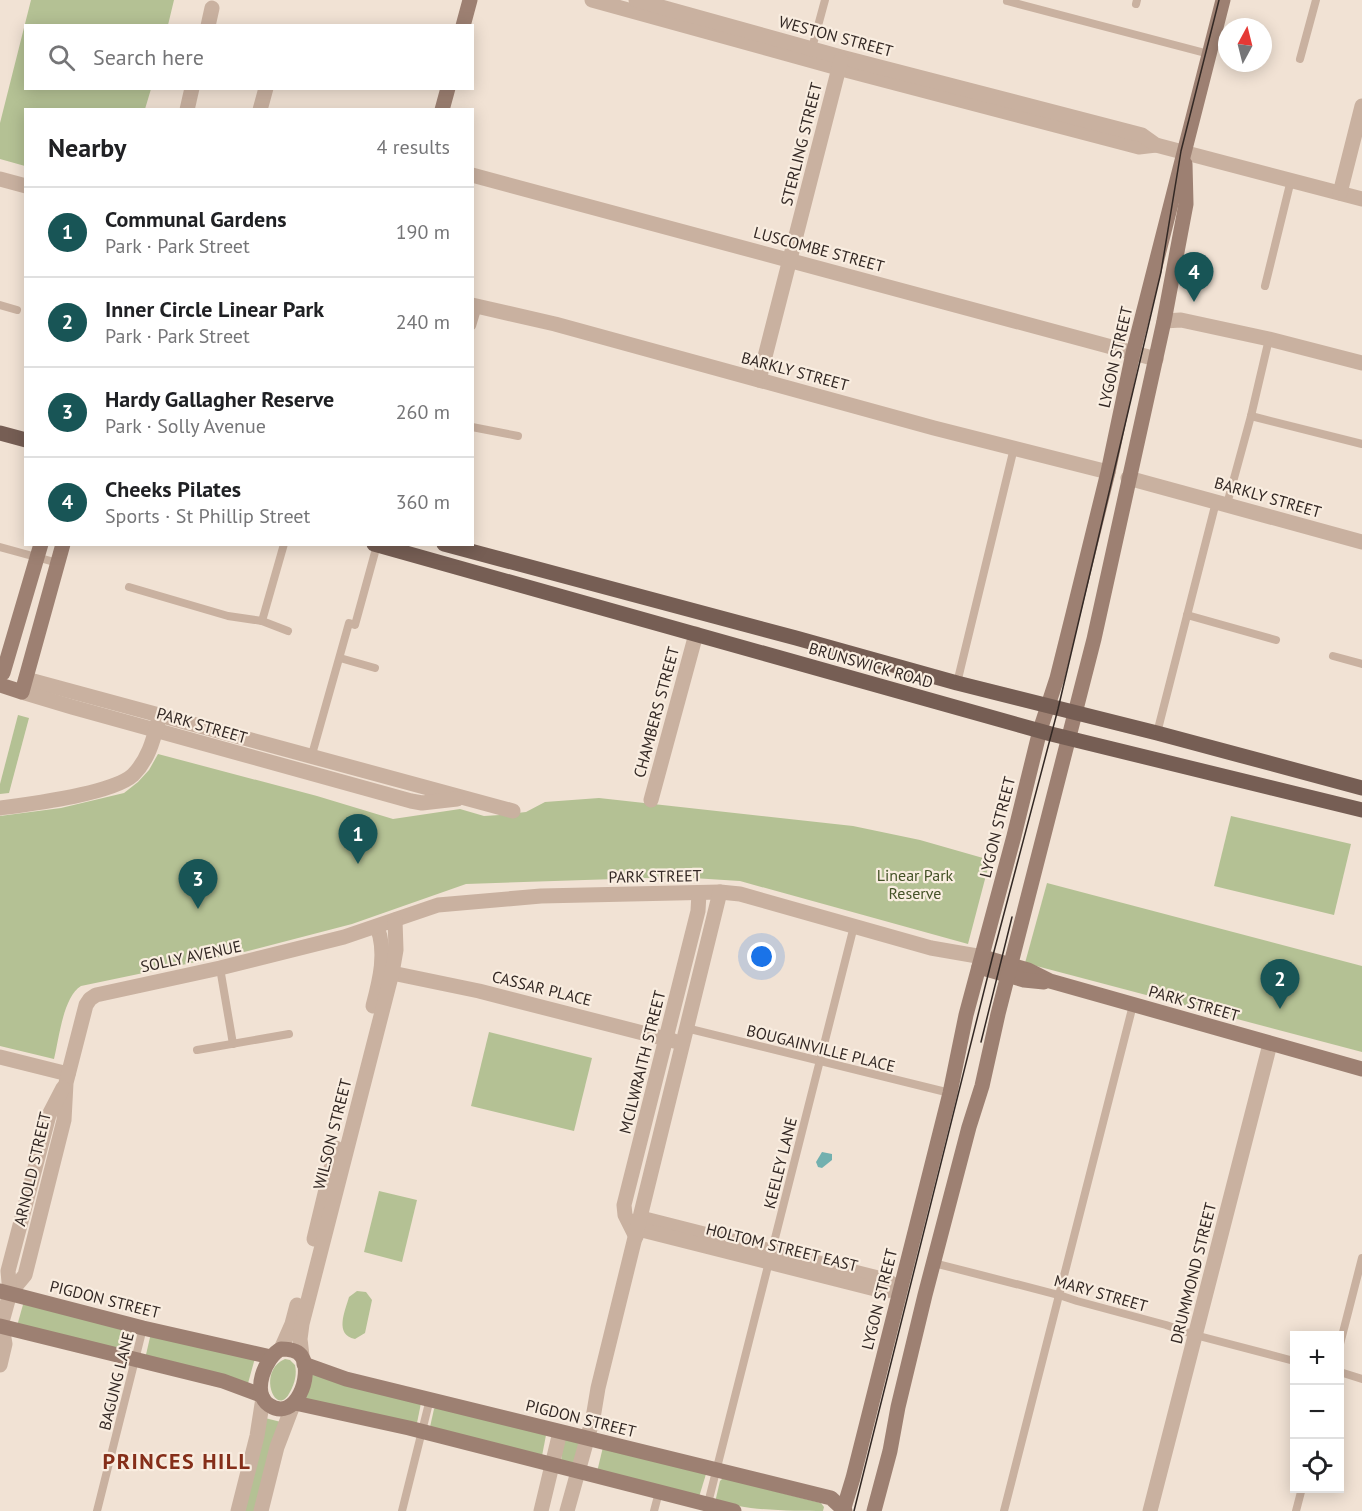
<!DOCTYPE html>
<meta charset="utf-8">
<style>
body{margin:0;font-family:"PT Sans",sans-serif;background:#f2f2f2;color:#202124}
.controls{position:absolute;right:18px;bottom:18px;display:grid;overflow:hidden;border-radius:0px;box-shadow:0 3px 15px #0003}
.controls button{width:54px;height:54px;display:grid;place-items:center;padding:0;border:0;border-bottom:2px solid #e0e0e0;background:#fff;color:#202124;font:30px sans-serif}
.compass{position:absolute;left:1218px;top:18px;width:54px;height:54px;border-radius:50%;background:#fff;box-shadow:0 3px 15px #0003;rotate:7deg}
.you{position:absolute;left:762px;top:957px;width:21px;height:21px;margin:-15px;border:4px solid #fff;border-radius:50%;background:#1a73e8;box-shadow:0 0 0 9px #1a73e833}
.badge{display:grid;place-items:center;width:39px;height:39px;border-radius:50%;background:#185556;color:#fff;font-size:20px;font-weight:700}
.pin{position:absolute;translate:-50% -50px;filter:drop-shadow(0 2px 3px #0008)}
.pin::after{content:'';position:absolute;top:32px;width:21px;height:18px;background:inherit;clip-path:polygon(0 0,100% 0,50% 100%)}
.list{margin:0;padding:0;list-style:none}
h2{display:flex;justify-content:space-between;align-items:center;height:78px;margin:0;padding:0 24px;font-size:26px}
h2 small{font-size:20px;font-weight:400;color:#757577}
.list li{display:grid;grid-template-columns:39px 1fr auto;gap:18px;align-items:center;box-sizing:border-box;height:90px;padding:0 24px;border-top:2px solid #e0e0e0}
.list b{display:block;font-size:22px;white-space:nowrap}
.list p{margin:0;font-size:20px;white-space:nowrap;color:#757577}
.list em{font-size:20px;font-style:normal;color:#757577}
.icon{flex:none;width:33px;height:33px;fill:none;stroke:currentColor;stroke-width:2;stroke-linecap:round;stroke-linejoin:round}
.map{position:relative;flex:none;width:1362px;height:1511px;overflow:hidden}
.search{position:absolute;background:#fff;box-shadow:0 3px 15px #0003;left:24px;top:24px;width:450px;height:66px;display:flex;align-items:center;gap:15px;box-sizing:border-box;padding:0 21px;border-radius:0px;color:#757577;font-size:22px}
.panel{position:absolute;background:#fff;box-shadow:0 3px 15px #0003;left:24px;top:108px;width:450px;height:438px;border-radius:0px}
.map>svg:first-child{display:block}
.green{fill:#b4c194}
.water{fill:#72b0af}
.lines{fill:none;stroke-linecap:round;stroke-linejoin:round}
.lane{stroke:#c9b1a0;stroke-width:8}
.street{stroke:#c9b1a0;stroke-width:15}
.secondary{stroke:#9d8072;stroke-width:15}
.primary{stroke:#765e54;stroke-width:15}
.tram{stroke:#332824;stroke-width:1.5}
.labels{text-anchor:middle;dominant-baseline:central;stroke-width:4.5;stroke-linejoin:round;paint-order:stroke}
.street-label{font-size:16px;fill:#332824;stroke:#f9ede0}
.park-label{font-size:16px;fill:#445227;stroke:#f9ede0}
.district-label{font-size:22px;font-weight:bold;letter-spacing:1.5px;fill:#852e19;stroke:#f9ede0}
</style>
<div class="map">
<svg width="1362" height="1511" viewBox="0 0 1362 1511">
<rect width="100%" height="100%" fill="#f1e2d4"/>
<g class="green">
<path d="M31,0H174L168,25L26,26V88L151,89L145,109L26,110L25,166L0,159V123Z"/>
<path d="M18,715L29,718L9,793L0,794V784Z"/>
<path d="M158,754L317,796L393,819L460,809L484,816L500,815L526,812L545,802L599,798L853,826L920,840L990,860L968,944L740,881L677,877L466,884L352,924L244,952L81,986C63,997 59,1039 54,1059L0,1046V816L61,808L124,793L138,782L149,770Z"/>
<path d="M1231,816L1351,844L1334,915L1214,886Z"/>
<path d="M1047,883L1362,966V1052L1025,963Z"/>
<path d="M489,1032L592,1058L574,1131L471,1106Z"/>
<path d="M379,1191L417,1200L402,1262L364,1252Z"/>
<path d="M357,1291L366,1292L372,1300L365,1333L355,1339C334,1335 345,1311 349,1297Z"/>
<path d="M24,1301L135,1329L129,1354L17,1326Z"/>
<path d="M151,1333L255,1358L247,1387L145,1359Z"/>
<path d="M285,1359L290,1360L295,1365C297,1374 295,1383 290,1392C276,1420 256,1371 285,1359Z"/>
<path d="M310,1371L421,1403L417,1423L302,1401Z"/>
<path d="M437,1406L546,1435L542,1456L430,1427L434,1409Z"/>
<path d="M265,1418L281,1422L258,1511H242Z"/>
<path d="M563,1439L579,1443L575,1463H561Z"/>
<path d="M603,1447L706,1474L699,1497L597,1472Z"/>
<path d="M723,1478L821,1503L824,1507L823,1511C792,1511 744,1511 716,1500V1498L720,1481Z"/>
</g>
<path class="water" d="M822,1152L832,1154V1160L822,1168L818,1167L816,1162Z"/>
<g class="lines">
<g class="lane">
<path d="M1007,1L1209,54"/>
<path d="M1136,4L1137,0"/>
<path d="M812,48L825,0"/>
<path d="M1300,59L1316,0"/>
<path d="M1265,286L1291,180"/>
<path d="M0,305L17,310"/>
<path d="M472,326L478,306"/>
<path d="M1251,416L1362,444"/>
<path d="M472,427L518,436"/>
<path d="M1227,504L1251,416L1269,339"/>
<path d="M0,547L58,563"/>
<path d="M129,587L228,616L262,621L288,631"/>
<path d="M1187,615L1276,640"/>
<path d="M262,621L284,544"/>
<path d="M1333,656L1362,664"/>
<path d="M340,658L375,668"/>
<path d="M957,683L1014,448"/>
<path d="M1157,733L1216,502"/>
<path d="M311,758L349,623L355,625L377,545"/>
<path d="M220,968L233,1044"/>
<path d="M686,1028L950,1093"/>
<path d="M197,1050L289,1034"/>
<path d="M934,1263L1059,1295L1077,1301L1166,1325L1195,1335L1294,1361"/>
<path d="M1340,1344L1362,1258"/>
<path d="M1340,1372L1362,1379"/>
<path d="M707,1507L854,926"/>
<path d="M97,1511L143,1328"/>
<path d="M402,1511L430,1399"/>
<path d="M654,1511L659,1492"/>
<path d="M1004,1511L1133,1005"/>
<path d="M1296,1511L1302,1488"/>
</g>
<g class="street">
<path d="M592,0L838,68L1139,147L1156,145"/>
<path d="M636,0L841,57L1142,135L1156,145L1362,199"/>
<path d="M208,26L212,8"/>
<path d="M187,110L192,88"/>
<path d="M260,110L266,88"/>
<path d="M472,175L1156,359"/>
<path d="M0,179L26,186"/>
<path d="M1340,193L1362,106"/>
<path d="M472,305L555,324L934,428L1108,472"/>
<path d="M1164,321L1181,320L1269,339L1362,363"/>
<path d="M759,380L841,60"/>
<path d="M1128,478L1362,542"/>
<path d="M26,679L513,811"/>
<path d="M22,692L72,707L411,801L422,803L457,799"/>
<path d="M651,800L696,634"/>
<path d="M0,808C30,804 112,794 133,775C148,760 153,741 158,722"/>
<path d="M392,973L479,991L674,1041"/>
<path d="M373,1006C380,980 387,952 377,927"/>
<path d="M0,1057L68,1074"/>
<path d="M641,1218L886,1280L900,1289"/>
<path d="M638,1229L883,1291L900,1289"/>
<path d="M636,1237L625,1215L624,1205L698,911L699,893"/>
<path d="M314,1239L336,1148"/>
<path d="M10,1293L25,1275L64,1120L66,1083L86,1005L90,999L96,995L220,968L344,937L438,905L541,896L720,892L740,894L931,948L983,957"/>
<path d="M0,1329L10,1293L8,1271L49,1115L63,1088"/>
<path d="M281,1349L292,1324L297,1305"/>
<path d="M302,1356L300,1339L302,1324L392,973L396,950L395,920"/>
<path d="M0,1365L5,1344L2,1326"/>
<path d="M238,1511L257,1436L263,1398"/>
<path d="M261,1511L277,1447L293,1405"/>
<path d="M541,1511L560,1432"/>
<path d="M567,1511L593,1418L598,1388L720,892"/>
<path d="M1150,1511L1270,1044"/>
</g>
<g class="secondary">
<path d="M463,26L470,0"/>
<path d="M442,110L448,88"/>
<path d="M3,673L41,544"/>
<path d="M0,685L22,692L63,544"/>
<path d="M983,957L1028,970L1050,981L1362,1069"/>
<path d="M979,967L1024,980L1044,982"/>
<path d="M0,1291L143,1328L271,1357"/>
<path d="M0,1326L223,1381L261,1395"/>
<path d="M281,1349C289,1349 298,1350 302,1357C313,1374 296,1423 269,1405C251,1393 265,1357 281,1349Z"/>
<path d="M304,1364L346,1379L831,1498L845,1511"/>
<path d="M295,1403L409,1428L734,1511"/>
<path d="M843,1511L853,1478L950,1093L966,1015L1014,836L1040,730L1057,678L1073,614L1108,472L1133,353L1223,0"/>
<path d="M874,1511L890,1451L898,1407L925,1295L969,1127L982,1086L998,1014L1094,639L1164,321L1186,204L1185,164"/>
</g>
<g class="primary">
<path d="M0,433L26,440"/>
<path d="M374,544L1051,734L1362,810"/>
<path d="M444,544L796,638L957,683L1157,733L1362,788"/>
</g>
<g class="tram">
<path d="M981,1042L1012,917"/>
<path d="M854,1511L992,959L1058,709L1161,272L1181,151L1219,0"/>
</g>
</g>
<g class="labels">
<g class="street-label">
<text transform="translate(836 36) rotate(15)">WESTON STREET</text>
<text transform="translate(801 144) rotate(-76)">STERLING STREET</text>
<text transform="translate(819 249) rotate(15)">LUSCOMBE STREET</text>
<text transform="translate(1115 357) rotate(-77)">LYGON STREET</text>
<text transform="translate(795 371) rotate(15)">BARKLY STREET</text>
<text transform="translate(1268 497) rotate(16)">BARKLY STREET</text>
<text transform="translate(871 665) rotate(16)">BRUNSWICK ROAD</text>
<text transform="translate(656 712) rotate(-75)">CHAMBERS STREET</text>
<text transform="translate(202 725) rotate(16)">PARK STREET</text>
<text transform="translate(997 827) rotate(-76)">LYGON STREET</text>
<text transform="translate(655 876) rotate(-1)">PARK STREET</text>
<text transform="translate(191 956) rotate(-12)">SOLLY AVENUE</text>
<text transform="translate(542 988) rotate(14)">CASSAR PLACE</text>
<text transform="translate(1194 1003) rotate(16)">PARK STREET</text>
<text transform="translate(821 1048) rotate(14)">BOUGAINVILLE PLACE</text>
<text transform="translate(642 1062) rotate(-76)">MCILWRAITH STREET</text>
<text transform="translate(332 1134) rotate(-76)">WILSON STREET</text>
<text transform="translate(780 1163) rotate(-76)">KEELEY LANE</text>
<text transform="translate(32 1169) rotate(-77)">ARNOLD STREET</text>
<text transform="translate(782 1247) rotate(14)">HOLTOM STREET EAST</text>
<text transform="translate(1193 1273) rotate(-76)">DRUMMOND STREET</text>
<text transform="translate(1101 1293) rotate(16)">MARY STREET</text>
<text transform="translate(105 1299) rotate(14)">PIGDON STREET</text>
<text transform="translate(879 1299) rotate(-76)">LYGON STREET</text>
<text transform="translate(116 1381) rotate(-76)">BAGUNG LANE</text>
<text transform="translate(581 1418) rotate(14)">PIGDON STREET</text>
</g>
<g class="park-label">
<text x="915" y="875">Linear Park<tspan x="915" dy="18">Reserve</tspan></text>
</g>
<g class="district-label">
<text x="177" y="1461">PRINCES HILL</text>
</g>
</g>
</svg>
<div class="controls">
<button>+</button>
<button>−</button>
<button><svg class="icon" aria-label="locate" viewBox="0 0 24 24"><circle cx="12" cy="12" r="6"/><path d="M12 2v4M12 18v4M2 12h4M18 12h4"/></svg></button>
</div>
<svg class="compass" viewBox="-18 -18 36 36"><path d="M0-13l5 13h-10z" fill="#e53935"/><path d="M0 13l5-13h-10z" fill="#757577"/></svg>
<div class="you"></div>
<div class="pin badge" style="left:358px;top:864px">1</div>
<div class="pin badge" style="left:1280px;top:1009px">2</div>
<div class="pin badge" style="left:198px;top:909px">3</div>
<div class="pin badge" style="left:1194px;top:302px">4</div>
<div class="search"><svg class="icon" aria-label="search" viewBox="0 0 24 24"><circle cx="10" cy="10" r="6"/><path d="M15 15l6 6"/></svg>Search here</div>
<section class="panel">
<h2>Nearby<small>4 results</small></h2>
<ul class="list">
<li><span class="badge">1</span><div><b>Communal Gardens</b><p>Park · Park Street</p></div><em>190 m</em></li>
<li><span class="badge">2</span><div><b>Inner Circle Linear Park</b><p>Park · Park Street</p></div><em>240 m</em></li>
<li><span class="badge">3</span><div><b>Hardy Gallagher Reserve</b><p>Park · Solly Avenue</p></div><em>260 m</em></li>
<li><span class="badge">4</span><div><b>Cheeks Pilates</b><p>Sports · St Phillip Street</p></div><em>360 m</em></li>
</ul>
</section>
</div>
